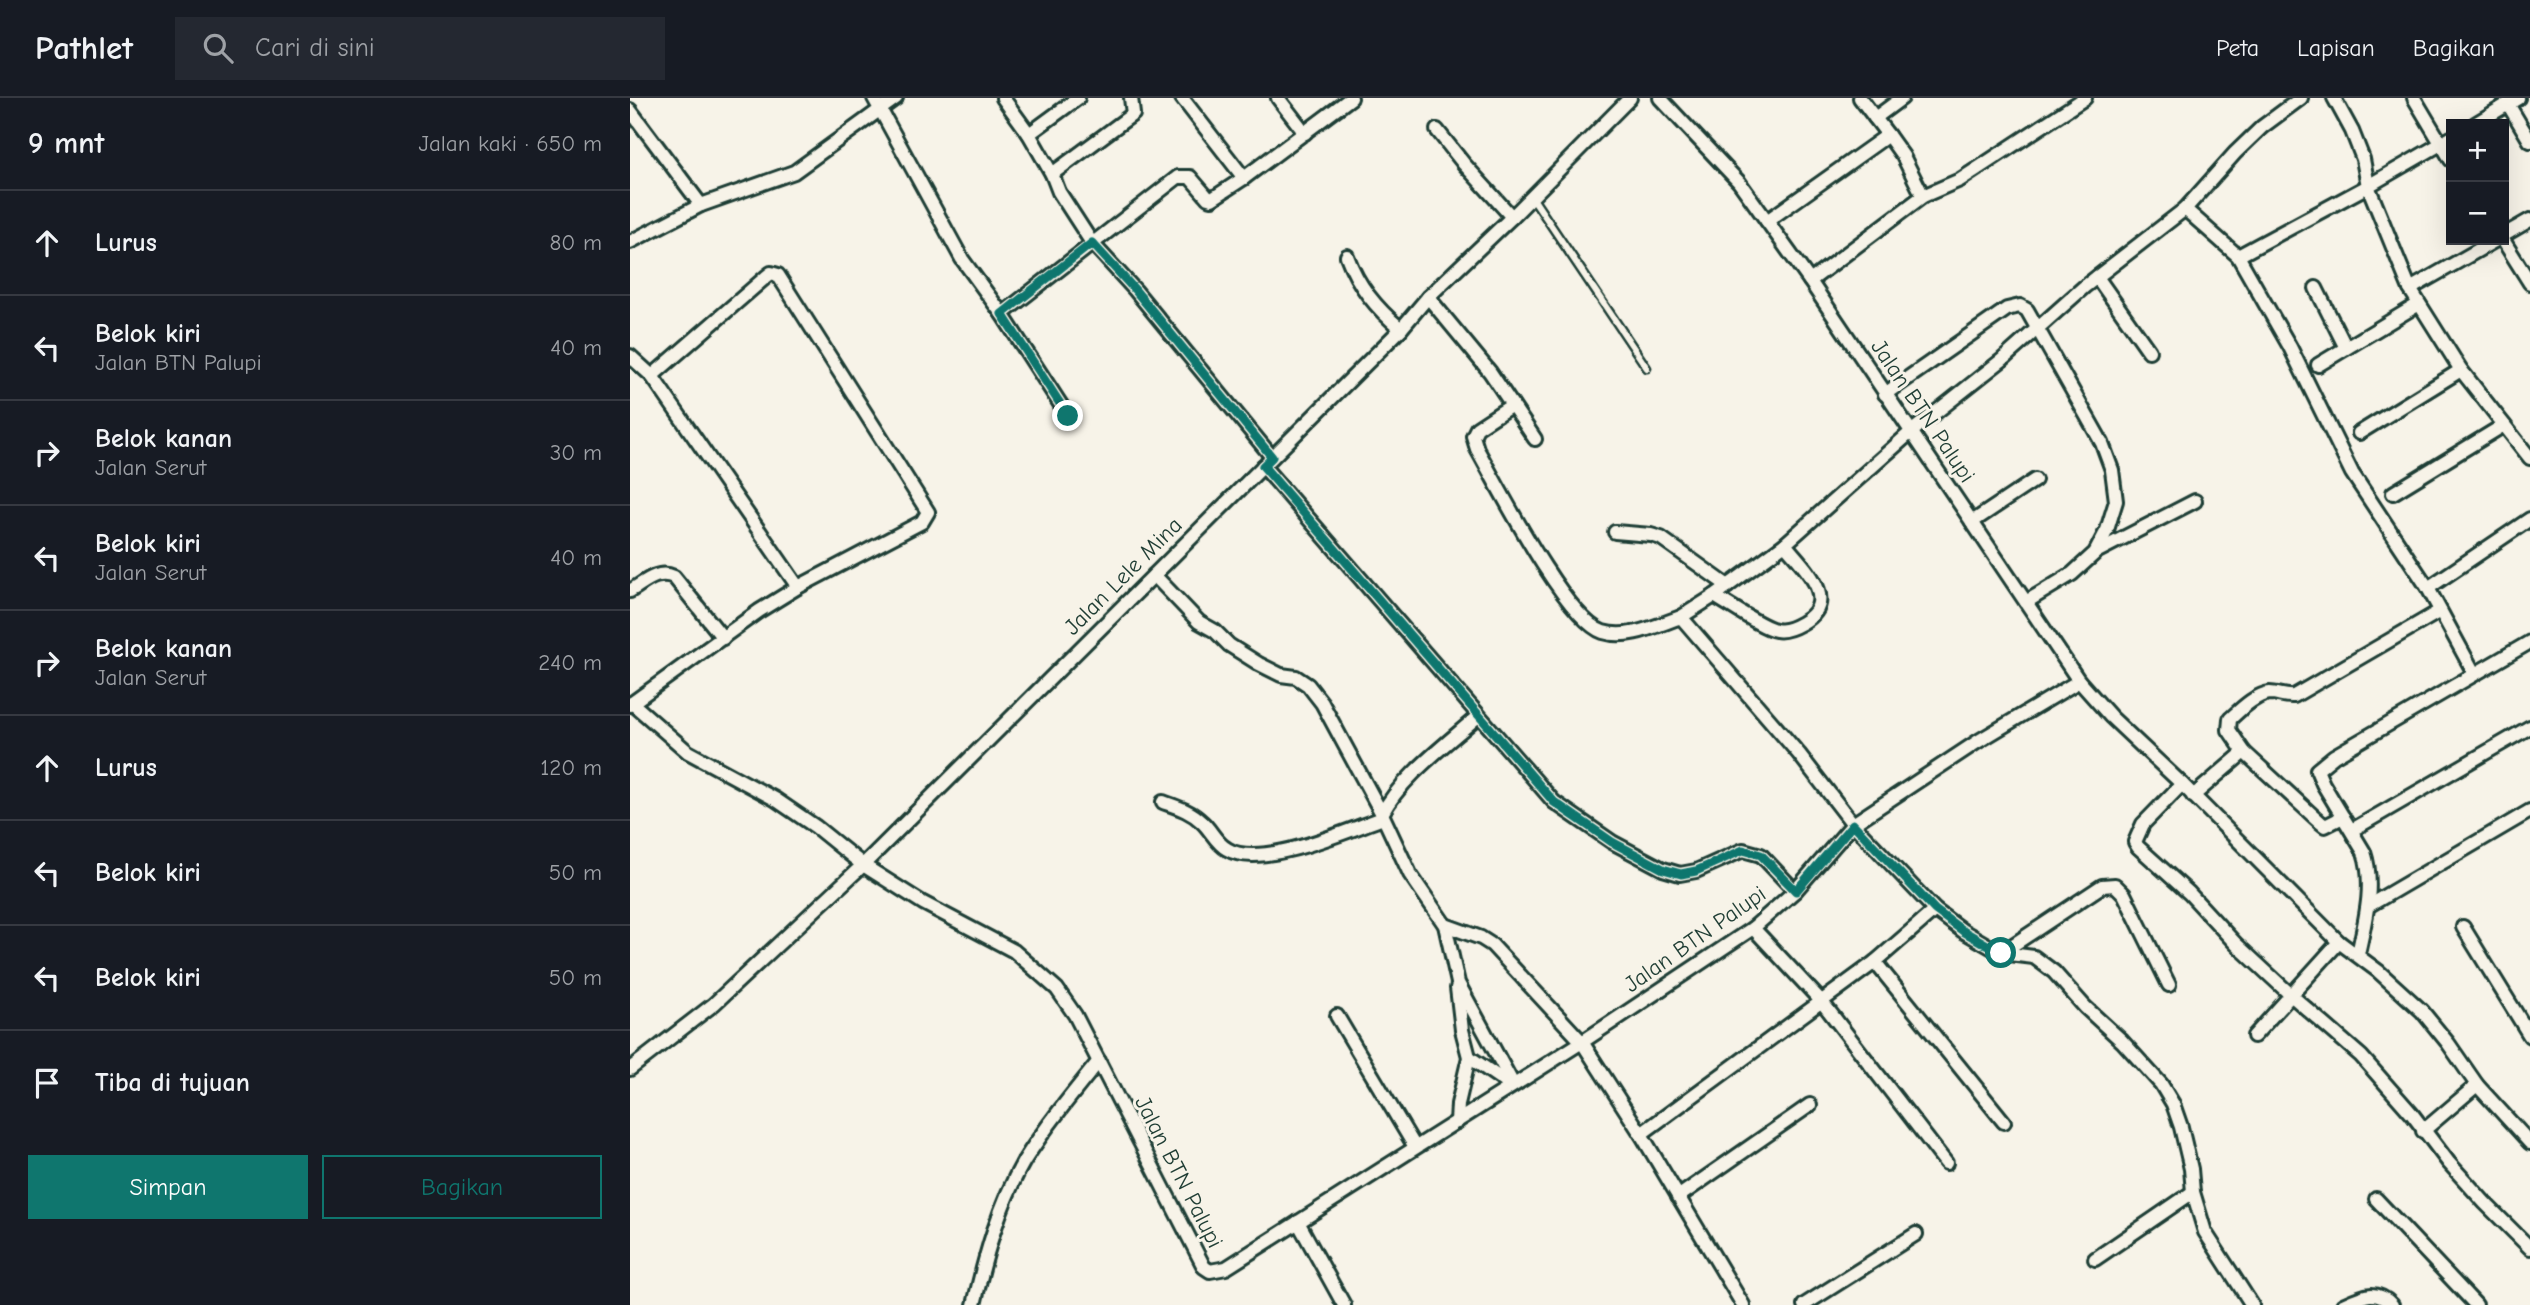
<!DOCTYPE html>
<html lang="id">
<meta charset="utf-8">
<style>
body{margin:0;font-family:"Comic Neue",sans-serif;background:#242831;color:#f1f3f6}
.controls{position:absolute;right:21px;top:21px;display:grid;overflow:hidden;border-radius:0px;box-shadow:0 7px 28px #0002}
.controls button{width:63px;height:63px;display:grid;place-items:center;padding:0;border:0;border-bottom:2px solid #363941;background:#171b24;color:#f1f3f6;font:35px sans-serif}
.stop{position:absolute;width:21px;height:21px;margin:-16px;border:5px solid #0f766e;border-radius:50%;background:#fff}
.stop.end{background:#0f766e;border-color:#fff;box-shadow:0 2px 7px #0008}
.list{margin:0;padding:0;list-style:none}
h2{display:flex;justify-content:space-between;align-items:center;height:91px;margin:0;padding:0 28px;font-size:30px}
h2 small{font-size:23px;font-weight:400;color:#9ea1a6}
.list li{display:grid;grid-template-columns:46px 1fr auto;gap:21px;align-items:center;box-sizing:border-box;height:105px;padding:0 28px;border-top:2px solid #363941}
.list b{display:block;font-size:26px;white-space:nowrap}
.list p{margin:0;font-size:23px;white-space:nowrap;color:#9ea1a6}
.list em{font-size:23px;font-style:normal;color:#9ea1a6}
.actions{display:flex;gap:14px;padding:21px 28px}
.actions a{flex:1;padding:16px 0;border:2px solid #0f766e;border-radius:0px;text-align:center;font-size:24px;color:#0f766e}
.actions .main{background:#0f766e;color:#fff}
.icon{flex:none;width:38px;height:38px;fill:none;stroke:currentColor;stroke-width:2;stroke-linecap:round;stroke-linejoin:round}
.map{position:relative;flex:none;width:1900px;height:1207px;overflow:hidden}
header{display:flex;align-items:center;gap:42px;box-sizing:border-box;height:98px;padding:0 35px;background:#171b24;border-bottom:2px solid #363941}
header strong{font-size:33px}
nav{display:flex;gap:38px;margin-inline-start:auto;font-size:24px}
.search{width:490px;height:63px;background:#242831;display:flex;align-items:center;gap:18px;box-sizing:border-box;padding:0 24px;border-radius:0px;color:#9ea1a6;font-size:26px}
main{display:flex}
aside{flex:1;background:#171b24}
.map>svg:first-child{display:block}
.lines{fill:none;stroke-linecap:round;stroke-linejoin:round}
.service-casing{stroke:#1f3d34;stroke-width:11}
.minor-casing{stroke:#1f3d34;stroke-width:18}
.service{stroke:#f7f3e8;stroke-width:6}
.minor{stroke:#f7f3e8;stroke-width:12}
.route{stroke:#0f766e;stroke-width:9}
.labels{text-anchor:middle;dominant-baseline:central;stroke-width:6;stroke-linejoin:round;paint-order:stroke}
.street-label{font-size:23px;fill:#1f3d34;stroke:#f7f3e8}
</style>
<header>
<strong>Pathlet</strong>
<div class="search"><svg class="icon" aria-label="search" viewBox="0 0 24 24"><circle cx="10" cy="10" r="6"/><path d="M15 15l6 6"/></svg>Cari di sini</div>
<nav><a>Peta</a><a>Lapisan</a><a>Bagikan</a></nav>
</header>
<main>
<aside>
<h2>9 mnt<small>Jalan kaki · 650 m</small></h2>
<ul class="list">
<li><svg class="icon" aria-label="ahead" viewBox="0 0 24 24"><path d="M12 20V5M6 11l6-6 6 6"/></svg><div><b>Lurus</b></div><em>80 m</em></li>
<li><svg class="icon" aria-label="left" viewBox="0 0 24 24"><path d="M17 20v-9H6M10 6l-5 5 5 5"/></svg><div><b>Belok kiri</b><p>Jalan BTN Palupi</p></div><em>40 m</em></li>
<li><svg class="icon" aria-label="right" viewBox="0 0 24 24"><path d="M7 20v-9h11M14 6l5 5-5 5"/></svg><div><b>Belok kanan</b><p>Jalan Serut</p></div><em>30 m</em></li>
<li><svg class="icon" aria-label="left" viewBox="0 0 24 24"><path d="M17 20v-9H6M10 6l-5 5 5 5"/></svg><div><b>Belok kiri</b><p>Jalan Serut</p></div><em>40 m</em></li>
<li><svg class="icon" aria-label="right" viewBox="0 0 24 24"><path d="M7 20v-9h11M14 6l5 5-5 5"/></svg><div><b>Belok kanan</b><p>Jalan Serut</p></div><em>240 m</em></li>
<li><svg class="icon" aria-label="ahead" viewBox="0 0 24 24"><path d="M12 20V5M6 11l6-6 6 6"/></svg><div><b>Lurus</b></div><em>120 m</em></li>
<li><svg class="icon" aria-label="left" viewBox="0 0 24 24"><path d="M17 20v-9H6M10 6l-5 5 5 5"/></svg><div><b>Belok kiri</b></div><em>50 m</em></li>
<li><svg class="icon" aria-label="left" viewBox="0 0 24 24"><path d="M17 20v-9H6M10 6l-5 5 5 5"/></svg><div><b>Belok kiri</b></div><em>50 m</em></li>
<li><svg class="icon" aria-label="arrive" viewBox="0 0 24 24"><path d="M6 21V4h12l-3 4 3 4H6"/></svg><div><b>Tiba di tujuan</b></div></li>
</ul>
<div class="actions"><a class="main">Simpan</a><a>Bagikan</a></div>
</aside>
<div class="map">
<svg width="1900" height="1207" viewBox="0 0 1900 1207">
<rect width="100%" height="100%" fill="#f7f3e8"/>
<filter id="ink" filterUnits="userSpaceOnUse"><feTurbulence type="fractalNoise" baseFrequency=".0143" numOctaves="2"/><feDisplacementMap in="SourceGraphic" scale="14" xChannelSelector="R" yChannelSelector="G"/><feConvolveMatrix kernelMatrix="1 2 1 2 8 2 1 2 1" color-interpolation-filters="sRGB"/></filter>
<g filter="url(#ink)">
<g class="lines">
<g class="service-casing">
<path id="service" d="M902,99L1017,270"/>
</g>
<g class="minor-casing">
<g id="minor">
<path d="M244,0L332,161L372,216L438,318"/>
<path d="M373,0L399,36L422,76L429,94L462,145L505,192L642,359"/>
<path d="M552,0L614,80"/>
<path d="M648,0L675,35"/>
<path d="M1230,0L1258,37"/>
<path d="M1704,0L1722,33L1733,61L1738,88L1780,191L1831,272L1900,360"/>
<path d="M1784,0L1821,62"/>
<path d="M1878,6L1900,43"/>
<path d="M0,12L71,107"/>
<path d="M1245,20L1272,0"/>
<path d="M1845,26L1888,0"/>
<path d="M807,32L834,66L882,119"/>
<path d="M399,36L448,0"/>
<path d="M422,76L503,16L501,0"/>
<path d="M1555,111L1608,158L1660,249L1722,375L1798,490"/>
<path d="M1137,123L1258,37L1273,58L1293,98"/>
<path d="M1874,137L1900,122"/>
<path d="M1873,142L1900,185"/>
<path d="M0,144L71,107L164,74L266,0"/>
<path d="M717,158C728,188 746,210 771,231"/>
<path d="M1608,158L1738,88L1821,40"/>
<path d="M1467,179L1519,253"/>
<path d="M1180,183L1293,98L1330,82L1455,0"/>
<path d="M1686,190L1716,250"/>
<path d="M1780,191L1866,142"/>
<path d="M798,199L860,274L905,341"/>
<path d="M372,216L548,79H560L578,100L582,101L614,80L721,0"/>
<path d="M0,258L22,278L168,489L129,513L2,605"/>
<path d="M1688,267L1789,206"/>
<path d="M22,278L136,179L141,175L148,177L298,414L292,424L168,489"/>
<path d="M1255,296L1377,211L1390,208L1397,212L1472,345L1482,372L1486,403L1477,432L1465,455L1442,476L1396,504"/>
<path d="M882,307L847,330L843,338L847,351C868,388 936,522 973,534C999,542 1027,527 1051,519"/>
<path d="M1729,335L1831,272"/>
<path d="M633,368L924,704L982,744L1033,771L1050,776L1066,773L1113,752L1131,757L1165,793"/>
<path d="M1763,395L1874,327"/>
<path d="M1342,424L1405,382"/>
<path d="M985,434L1021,437L1031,440L1098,488"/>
<path d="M1466,454L1565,403"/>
<path d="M524,477L569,524L585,533L599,547L629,566L651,577L666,579L678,587L692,605L752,716L780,776L815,827L828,885L883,986"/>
<path d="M0,493C14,485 27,471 44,479L93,540"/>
<path d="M1084,498C1099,506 1132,530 1146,532C1155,534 1165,529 1172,525C1212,502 1173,469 1155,446"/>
<path d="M1844,575L1798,490L1900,421"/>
<path d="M1449,583L1481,619L1552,686L1709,844L1748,873L1792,913L1818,945L1847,987L1900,1045"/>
<path d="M0,607L2,605L58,654L145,701L186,729L233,767L293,805L384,853L427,891L445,917L574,1169L580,1173L596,1170L952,944L1123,830L1165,793L1223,726L1347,644L1449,583L1180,183L1109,84L1030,0"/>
<path d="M1552,686L1513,726L1505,744L1508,749L1559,795L1606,846L1662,898L1731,958L1782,1016L1819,1065L1855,1105L1900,1150"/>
<path d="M1563,698L1614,654"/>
<path d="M533,704C547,709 561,713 572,724C581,732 586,745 597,751C630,772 718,732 753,720"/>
<path d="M752,716C771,679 817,646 848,618"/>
<path d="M1713,719L1695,728L1690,724L1614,654L1599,632L1600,621C1610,612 1626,596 1640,595C1648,595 1655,599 1664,598L1810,513"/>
<path d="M1722,732L1900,629"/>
<path d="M1738,808L1900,713"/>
<path d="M815,827L851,840L862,847L952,944L1011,1036L1113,1207"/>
<path d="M1833,829L1900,938"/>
<path d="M1123,830L1192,904L1316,1065"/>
<path d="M1371,855L1472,788L1485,787L1494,796L1539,887"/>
<path d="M1728,856C1735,823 1745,787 1734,754L1693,686L1687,672L1704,658L1900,544"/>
<path d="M1245,864L1374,1024"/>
<path d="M707,918L785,1049"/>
<path d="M1624,938L1709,844"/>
<path d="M839,959L880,987"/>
<path d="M0,971L84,906L233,767L771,231L798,199L882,119L1000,0"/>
<path d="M827,1024L828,1006L839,959L832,932L827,890"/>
<path d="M1793,1033L1847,987"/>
<path d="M1011,1036L1245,864L1305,812"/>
<path d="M1048,1099L1180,1007"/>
<path d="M1746,1101L1846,1207"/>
<path d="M668,1124L714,1207"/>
<path d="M1465,1161L1563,1094"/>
<path d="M344,1207C355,1159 369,1106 394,1063C416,1028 443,995 469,963"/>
<path d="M1174,1207L1286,1136"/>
<path d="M1622,1207L1575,1134L1563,1094L1561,1071L1551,1029L1543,1006L1531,986L1492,943L1455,909L1424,874L1404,859L1371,855L1333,833L1305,812L1223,726L1169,656L1051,519L1084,498L1155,446L1281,334L1372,262L1454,189L1555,111L1605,55L1632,29L1671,0"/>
<path d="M1713,1207C1732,1198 1746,1190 1762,1207"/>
</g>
</g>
<use href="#service" class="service"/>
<use href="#minor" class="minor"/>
</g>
</g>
<g class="lines" filter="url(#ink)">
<path class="route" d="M438,318L372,216L462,145L505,192L642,359L633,368L924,704L982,744L1033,771L1051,776L1066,773L1113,752L1131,757L1166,793L1223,726L1305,812L1333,833L1371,855"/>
</g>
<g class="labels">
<g class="street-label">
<text transform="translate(1293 313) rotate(56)">Jalan BTN Palupi</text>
<text transform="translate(493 478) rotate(-45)">Jalan Lele Mina</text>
<text transform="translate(1065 841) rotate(-35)">Jalan BTN Palupi</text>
<text transform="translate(549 1074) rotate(63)">Jalan BTN Palupi</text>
</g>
</g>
</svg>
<div class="controls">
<button>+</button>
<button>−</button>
</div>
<div class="stop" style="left:1371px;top:855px"></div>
<div class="stop end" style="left:438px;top:318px"></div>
</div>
</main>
